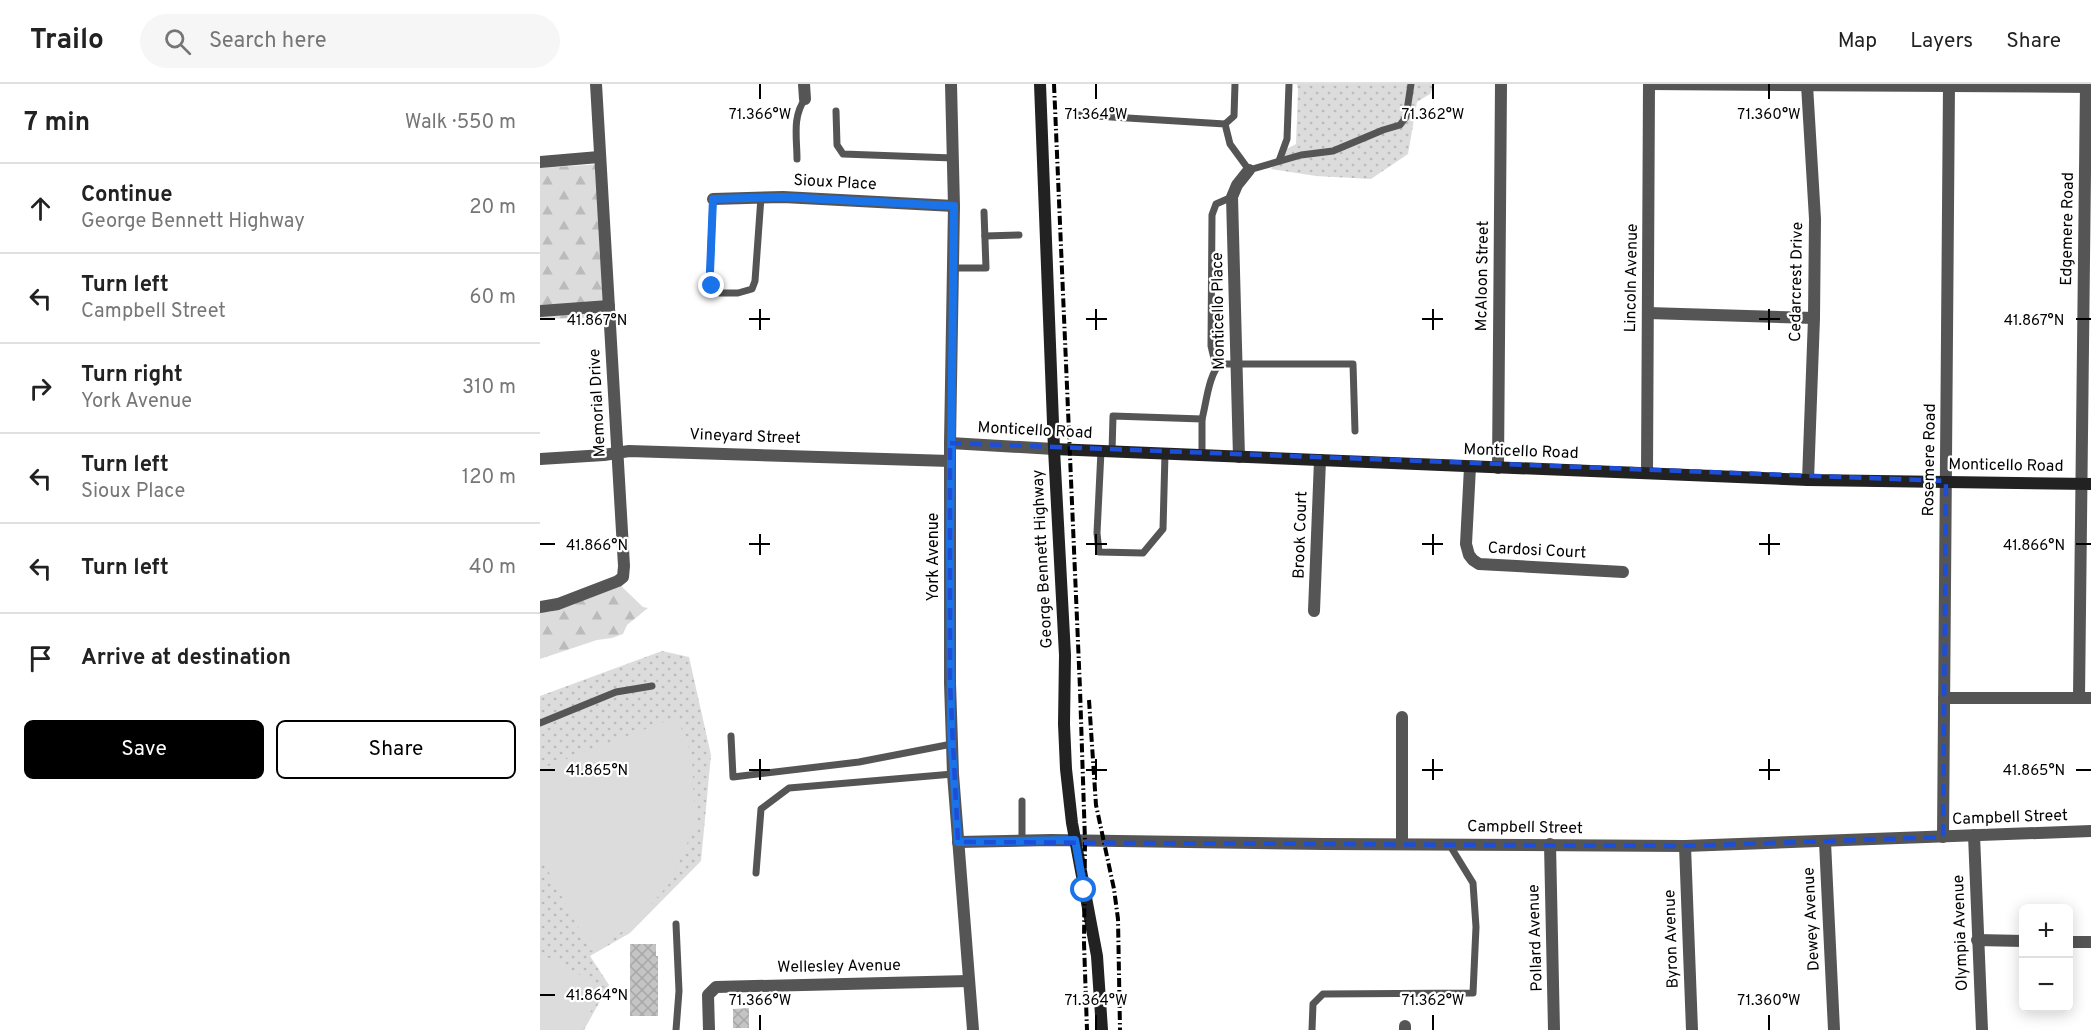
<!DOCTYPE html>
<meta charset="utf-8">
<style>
body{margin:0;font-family:Overpass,sans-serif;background:#f6f6f6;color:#222}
.controls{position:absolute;right:18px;bottom:18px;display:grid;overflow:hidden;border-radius:9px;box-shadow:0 3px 15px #0003}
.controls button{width:54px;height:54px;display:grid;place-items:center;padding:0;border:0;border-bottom:2px solid #e0e0e0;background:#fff;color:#222;font:30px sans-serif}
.stop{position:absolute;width:18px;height:18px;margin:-14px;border:4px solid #1a73e8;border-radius:50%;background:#fff}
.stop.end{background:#1a73e8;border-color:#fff;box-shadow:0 2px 6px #0008}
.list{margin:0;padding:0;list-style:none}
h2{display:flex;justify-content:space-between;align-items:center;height:78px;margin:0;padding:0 24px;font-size:26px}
h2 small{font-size:20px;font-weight:400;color:#767676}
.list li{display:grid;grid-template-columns:39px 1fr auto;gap:18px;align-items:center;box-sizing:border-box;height:90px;padding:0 24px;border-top:2px solid #e0e0e0}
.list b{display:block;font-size:22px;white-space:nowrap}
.list p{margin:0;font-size:20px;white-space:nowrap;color:#767676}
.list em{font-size:20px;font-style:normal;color:#767676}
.actions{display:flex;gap:12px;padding:18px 24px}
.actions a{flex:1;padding:14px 0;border:2px solid #000;border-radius:9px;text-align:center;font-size:21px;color:#000}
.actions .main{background:#000;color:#fff}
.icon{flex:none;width:33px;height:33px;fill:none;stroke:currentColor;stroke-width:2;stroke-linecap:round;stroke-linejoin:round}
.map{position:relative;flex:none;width:1551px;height:946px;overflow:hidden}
header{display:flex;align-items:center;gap:36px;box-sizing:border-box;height:84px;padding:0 30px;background:#fff;border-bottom:2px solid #e0e0e0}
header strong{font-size:28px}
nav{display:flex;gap:33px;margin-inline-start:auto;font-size:21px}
.search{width:420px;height:54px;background:#f6f6f6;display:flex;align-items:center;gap:15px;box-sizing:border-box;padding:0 21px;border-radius:33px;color:#767676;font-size:22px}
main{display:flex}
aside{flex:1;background:#fff}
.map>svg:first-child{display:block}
.grass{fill:url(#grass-dots)}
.forest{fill:url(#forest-firs)}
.garden{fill:#dcdcdc}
.building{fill:url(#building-cross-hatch)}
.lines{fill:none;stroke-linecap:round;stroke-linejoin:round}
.lane{stroke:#555;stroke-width:7}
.street{stroke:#555;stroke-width:12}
.secondary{stroke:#222;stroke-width:12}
.rail{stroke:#000;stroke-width:4;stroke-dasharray:9 3 1.5 3;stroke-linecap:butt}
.route{stroke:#1a73e8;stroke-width:8}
.marked{fill:none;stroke:#1d4ed8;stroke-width:4.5;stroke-dasharray:12 8;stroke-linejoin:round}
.ticks{fill:none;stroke:#000;stroke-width:2}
.labels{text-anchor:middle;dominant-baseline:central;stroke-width:4.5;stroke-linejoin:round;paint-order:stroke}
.street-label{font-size:16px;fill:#000;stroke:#fff}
.ticks-label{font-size:15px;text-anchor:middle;fill:#000;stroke:#fff;stroke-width:4.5;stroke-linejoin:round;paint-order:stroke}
</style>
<header>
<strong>Trailo</strong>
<div class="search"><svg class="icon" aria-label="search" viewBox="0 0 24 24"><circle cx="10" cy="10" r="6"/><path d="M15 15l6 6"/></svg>Search here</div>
<nav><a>Map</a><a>Layers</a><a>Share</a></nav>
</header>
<main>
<aside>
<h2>7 min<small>Walk · 550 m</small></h2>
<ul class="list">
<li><svg class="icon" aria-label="ahead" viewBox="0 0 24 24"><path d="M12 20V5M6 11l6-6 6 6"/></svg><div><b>Continue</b><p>George Bennett Highway</p></div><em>20 m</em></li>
<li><svg class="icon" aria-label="left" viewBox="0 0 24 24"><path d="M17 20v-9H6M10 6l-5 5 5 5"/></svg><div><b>Turn left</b><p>Campbell Street</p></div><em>60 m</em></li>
<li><svg class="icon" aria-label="right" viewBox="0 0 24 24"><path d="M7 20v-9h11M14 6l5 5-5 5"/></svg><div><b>Turn right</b><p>York Avenue</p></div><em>310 m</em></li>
<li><svg class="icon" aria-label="left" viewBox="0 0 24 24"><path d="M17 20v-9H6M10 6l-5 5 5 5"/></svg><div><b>Turn left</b><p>Sioux Place</p></div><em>120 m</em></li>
<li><svg class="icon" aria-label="left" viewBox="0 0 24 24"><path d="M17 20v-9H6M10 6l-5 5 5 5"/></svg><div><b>Turn left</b></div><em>40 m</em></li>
<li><svg class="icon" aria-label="arrive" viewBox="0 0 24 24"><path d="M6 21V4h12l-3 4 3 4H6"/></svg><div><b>Arrive at destination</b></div></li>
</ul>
<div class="actions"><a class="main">Save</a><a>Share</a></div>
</aside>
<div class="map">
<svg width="1551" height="946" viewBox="0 0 1551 946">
<defs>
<pattern id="grass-dots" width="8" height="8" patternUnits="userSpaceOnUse" patternTransform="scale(1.5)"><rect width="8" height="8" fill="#dcdcdc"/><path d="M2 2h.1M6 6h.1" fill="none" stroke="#bbb" stroke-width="1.8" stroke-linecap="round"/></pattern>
<pattern id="forest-firs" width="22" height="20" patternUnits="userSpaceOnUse" patternTransform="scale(1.5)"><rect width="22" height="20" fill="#dcdcdc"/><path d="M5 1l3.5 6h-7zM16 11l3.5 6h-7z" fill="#bbb"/></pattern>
<pattern id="building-cross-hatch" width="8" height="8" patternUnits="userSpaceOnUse" patternTransform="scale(1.5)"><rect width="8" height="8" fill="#c4c4c4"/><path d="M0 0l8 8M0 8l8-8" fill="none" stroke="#a7a7a7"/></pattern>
</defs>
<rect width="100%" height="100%" fill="#fff"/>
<g class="grass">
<path d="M757,0H895L890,10L877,18L868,70L831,95L776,92L731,85L739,69L756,60L758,5Z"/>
<path d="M122,567L149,573L171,671L161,777L90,849L50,872L69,901L44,946H0V612Z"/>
</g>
<g class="forest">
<path d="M62,80L68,233L0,235V84Z"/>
<path d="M78,499L103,523L108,524L87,541L83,550L72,554L57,556L0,575V528H10Z"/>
</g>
<g class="garden">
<path d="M137,633L152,673L155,742L129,800L93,841L51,867L0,772V685Z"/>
<path d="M0,869L66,905L38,946H0Z"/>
</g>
<g class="building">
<path d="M90,860H116V872H118V932H90Z"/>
<path d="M209,924V944H193V925Z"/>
</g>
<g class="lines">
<g class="lane">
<path d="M296,27L297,61L303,70L413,74"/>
<path d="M539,31L685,40L690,60L709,86L761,71L793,67L843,46L860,41L866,33L871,0"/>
<path d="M685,40L694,32L695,0"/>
<path d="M257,75C257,54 252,33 265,15"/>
<path d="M739,77L747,55L749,0"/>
<path d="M173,115L170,188L172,202L180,209H198L212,205L215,197L221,113"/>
<path d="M445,152L479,151"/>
<path d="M414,184H446L444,128"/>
<path d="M676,283L671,262L672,131L676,120L692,113"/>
<path d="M662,335C666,321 669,287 681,280H813L815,347"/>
<path d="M561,367L557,449L559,468L603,469L623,445L625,370"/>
<path d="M572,368L573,332L662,335V371"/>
<path d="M0,639L76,608L112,602"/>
<path d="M191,652L193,693L319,678L412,660"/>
<path d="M482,717V756"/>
<path d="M216,789L221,725L249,704L413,690"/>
<path d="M136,946L139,907L136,840"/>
<path d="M772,946L773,920L783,910L933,909L936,843L933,799L909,760"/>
</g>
<g class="street">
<path d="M264,0L265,15"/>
<path d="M411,0L414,122L410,359V599L413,690L433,946"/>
<path d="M1109,0L1551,3"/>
<path d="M1267,1L1275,135L1274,234L1268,396"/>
<path d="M0,78L59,73"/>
<path d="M173,115L243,113L414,122"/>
<path d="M0,227L69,222"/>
<path d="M1108,229L1274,234"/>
<path d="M410,359L514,365"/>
<path d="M699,373L692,113L697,101L709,86"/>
<path d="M0,375L64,371L89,367L410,377"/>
<path d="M930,383L926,460L929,471L933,476L939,480L1083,488"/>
<path d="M958,384L961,0"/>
<path d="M1107,389L1109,0"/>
<path d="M0,523L18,520L78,497L83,493L84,482L56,0"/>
<path d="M774,527L780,376"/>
<path d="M1404,614H1551"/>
<path d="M1539,614L1546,0"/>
<path d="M862,633V759"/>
<path d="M1434,751L1442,946"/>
<path d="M1403,753L1409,0"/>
<path d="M418,758L511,756L784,760L1145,762L1551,747"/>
<path d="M1285,758L1294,946"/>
<path d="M1010,760L1014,946"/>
<path d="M1145,762L1152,946"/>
<path d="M1437,856L1484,857"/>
<path d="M1528,858H1551"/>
<path d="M865,942V946"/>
<path d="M169,946L168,911L176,903L428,897"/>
</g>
<g class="secondary">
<path d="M500,0L514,365L525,571L524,640L526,685L532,739L557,872L562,946"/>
<path d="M514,365L1268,396L1551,400"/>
</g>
<g class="rail">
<path d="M514,0L540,605L545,757L544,859L547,946"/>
<path d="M549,616L556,721L574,805L578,835L580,946"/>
</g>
</g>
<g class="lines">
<path class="route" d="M172,202L170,188L173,115L243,113L414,122L410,458L411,647L418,758L535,756L544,806"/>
</g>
<path class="marked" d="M410,359L1406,397L1403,753L1145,762L418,758L410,599Z"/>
<path class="ticks" d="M220,0V15M556,0V15M893,0V15M1229,0V15M220,225V246M556,225V246M893,225V246M1229,225V246M0,235H15M209,235H230M546,235H567M882,235H903M1219,235H1240M1536,235H1551M220,450V471M556,450V471M893,450V471M1229,450V471M0,460H15M209,460H230M546,460H567M882,460H903M1219,460H1240M1536,460H1551M220,675V696M556,675V696M893,675V696M1229,675V696M0,686H15M209,686H230M546,686H567M882,686H903M1219,686H1240M1536,686H1551M0,911H15M220,931V946M556,931V946M893,931V946M1229,931V946"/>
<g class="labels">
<g class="street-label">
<text transform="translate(295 99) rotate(3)">Sioux Place</text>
<text transform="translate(1528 145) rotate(-89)">Edgemere Road</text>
<text transform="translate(943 192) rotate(-89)">McAloon Street</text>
<text transform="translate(1092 194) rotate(-89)">Lincoln Avenue</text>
<text transform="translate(1257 198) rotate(-89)">Cedarcrest Drive</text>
<text transform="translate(679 227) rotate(-91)">Monticello Place</text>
<text transform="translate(58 319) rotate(-93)">Memorial Drive</text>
<text transform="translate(495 347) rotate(3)">Monticello Road</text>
<text transform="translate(205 353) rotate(2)">Vineyard Street</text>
<text transform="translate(981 368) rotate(2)">Monticello Road</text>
<text transform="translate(1390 376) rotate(-89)">Rosemere Road</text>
<text transform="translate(1466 382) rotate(1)">Monticello Road</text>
<text transform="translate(761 451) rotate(-88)">Brook Court</text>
<text transform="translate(997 467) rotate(3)">Cardosi Court</text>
<text transform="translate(394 473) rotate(-90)">York Avenue</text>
<text transform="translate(503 475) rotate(-93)">George Bennett Highway</text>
<text transform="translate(1470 734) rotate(-2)">Campbell Street</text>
<text transform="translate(985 744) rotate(1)">Campbell Street</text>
<text transform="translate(1272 835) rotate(-93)">Dewey Avenue</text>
<text transform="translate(1421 849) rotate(-92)">Olympia Avenue</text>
<text transform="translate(996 854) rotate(-92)">Pollard Avenue</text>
<text transform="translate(1132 855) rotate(-92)">Byron Avenue</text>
<text transform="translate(299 883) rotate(-1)">Wellesley Avenue</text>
</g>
</g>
<g class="ticks-label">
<text x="220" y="35">71.366°W</text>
<text x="556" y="35">71.364°W</text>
<text x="893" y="35">71.362°W</text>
<text x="1229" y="35">71.360°W</text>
<text x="57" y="241">41.867°N</text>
<text x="1494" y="241">41.867°N</text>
<text x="57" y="466">41.866°N</text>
<text x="1494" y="466">41.866°N</text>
<text x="57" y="691">41.865°N</text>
<text x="1494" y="691">41.865°N</text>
<text x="57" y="916">41.864°N</text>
<text x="220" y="921">71.366°W</text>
<text x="556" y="921">71.364°W</text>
<text x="893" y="921">71.362°W</text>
<text x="1229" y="921">71.360°W</text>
</g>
</svg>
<div class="controls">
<button>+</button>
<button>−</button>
</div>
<div class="stop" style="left:544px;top:806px"></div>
<div class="stop end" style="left:172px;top:202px"></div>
</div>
</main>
